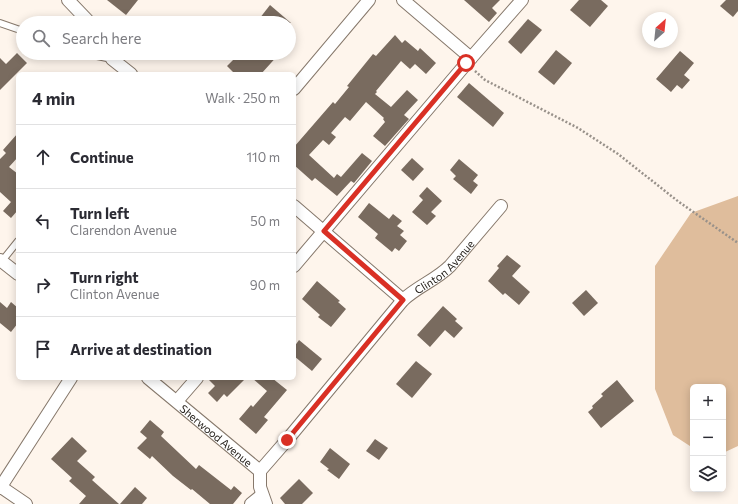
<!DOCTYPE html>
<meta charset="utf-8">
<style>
body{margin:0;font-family:Commissioner,sans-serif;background:#f2f2f3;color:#2b2b33}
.controls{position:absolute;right:12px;bottom:12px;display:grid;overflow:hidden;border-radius:6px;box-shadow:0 2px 10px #0003}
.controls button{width:36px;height:36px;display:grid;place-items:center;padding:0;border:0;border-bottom:1px solid #e1e1e2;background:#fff;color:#2b2b33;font:20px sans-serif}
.compass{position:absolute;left:642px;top:12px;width:36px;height:36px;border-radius:50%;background:#fff;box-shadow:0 2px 10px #0003;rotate:27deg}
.stop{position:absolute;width:12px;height:12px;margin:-9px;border:3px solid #d93025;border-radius:50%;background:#fff}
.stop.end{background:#d93025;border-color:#fff;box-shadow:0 1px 4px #0008}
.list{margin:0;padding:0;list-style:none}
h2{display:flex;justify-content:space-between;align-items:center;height:52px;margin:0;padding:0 16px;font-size:17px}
h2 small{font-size:13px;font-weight:400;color:#7c7c81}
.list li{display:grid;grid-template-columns:26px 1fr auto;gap:12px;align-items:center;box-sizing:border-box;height:64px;padding:0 16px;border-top:1px solid #e1e1e2}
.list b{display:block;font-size:15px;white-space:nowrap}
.list p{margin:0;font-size:13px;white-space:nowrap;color:#7c7c81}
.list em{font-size:13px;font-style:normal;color:#7c7c81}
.icon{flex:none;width:22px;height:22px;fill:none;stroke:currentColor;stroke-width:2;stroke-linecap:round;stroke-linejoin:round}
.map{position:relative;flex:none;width:738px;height:504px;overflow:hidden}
.search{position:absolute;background:#fff;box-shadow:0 2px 10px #0003;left:16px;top:16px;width:280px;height:44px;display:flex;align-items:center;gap:10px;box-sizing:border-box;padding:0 14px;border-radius:22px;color:#7c7c81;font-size:15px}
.panel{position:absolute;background:#fff;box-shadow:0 2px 10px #0003;left:16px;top:72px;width:280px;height:308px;border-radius:6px}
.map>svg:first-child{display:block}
.forest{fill:#dfbd9c}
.building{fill:#796b5f}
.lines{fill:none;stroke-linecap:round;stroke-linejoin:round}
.lane-casing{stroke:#86786b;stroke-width:8}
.street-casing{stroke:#86786b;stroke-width:14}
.path{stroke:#98918a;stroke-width:2.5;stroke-dasharray:2 2;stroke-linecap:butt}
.lane{stroke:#fff;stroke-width:6}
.street{stroke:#fff;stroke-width:12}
.route{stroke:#d93025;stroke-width:5}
.labels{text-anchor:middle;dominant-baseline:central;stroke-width:4;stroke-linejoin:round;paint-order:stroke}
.street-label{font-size:11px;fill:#25201b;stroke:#fff}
</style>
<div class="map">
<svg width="738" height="504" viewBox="0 0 738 504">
<rect width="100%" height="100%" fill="#fef5ec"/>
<path class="forest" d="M738,196V446L723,453V387H693V448L673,435L655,389V266L691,213Z"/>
<g class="building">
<path d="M107,0H138L126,15Z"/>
<path d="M464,0H500L492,8L497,13L489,22Z"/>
<path d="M579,0H601L608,6L590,27L570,10Z"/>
<path d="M726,0H738V11L733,17L720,6Z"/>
<path d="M270,5L291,23H256Z"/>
<path d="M528,19L542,30L521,54L508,42Z"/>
<path d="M395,35L402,43L405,40L418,51L420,48L436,63L426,74L415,64L410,69L401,61L376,91L377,92L375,94L391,107L407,90L418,100L404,115L409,119L385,146L373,136L385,122L383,119L384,118L366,102L350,121L345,117L331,133L336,137L329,145L323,140L309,155L334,178L337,174L341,177L362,153L372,161L354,183L351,181L337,196L315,178L312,181L294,165V147L333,102L335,104L349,87L347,86L373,54L376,56Z"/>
<path d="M556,50L572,63L554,85L538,72Z"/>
<path d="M680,51L694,63L684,75L690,80L682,89L677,85L671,92L656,79Z"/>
<path d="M17,53L27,63L0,90V58L6,64Z"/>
<path d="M250,53H280L261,74H235L227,66L239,54L244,59Z"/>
<path d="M469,83L504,113L493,127L457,97Z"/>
<path d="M18,133V157L9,167L18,174V210L11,218L3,211L11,202L0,192V159L6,153L3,150Z"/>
<path d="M412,158L424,169L413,181L401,170Z"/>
<path d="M459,159L478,175L473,181L478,185L471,194L453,179L456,176L450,170Z"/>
<path d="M427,187L442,201L431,212L436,216L427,225L412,212L423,200L419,196Z"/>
<path d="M369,203L389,219L393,214L402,221L397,226L404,231L400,235L407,241L399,251L395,248L392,252L375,238L378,234L358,217Z"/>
<path d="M507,255L521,266L512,276L530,292L519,305L505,293L503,295L488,281L499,268L497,266Z"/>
<path d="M317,281L340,301L338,302L346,309L331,327L318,317L320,315L302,299Z"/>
<path d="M586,290L598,303L584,316L572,303Z"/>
<path d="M0,302L7,308L11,302L18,308V323L11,332L0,323Z"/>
<path d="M443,306L457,319L455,321L463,328L454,338L445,330L430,347L417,335Z"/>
<path d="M299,340L322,359L312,371L294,356V347Z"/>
<path d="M416,361L432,374L412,398L396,384Z"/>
<path d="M207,378H246L227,397L224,394L217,402L208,393L215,386Z"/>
<path d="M252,378H272L287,390L264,417L268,420L256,434L239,419L251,405L253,407L267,391Z"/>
<path d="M617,380L634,401L601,428L588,412L593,408L592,406L603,396L601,394Z"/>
<path d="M150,420L164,432L161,436L196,469L199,465L231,490L234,486L242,493L233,504H210L192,489L191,490L173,476L152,456L150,459L137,448L147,438L140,432Z"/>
<path d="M72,437L87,451L77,461L95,477L92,480L119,504H79L86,496L69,481L72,478L51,459Z"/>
<path d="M375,439L388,448L379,460L366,451Z"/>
<path d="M330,448L350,464L339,479L327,470L329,469L320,462Z"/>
<path d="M299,479L313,493L302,504H285L280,498Z"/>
<path d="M135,487L147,498L142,504H120Z"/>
</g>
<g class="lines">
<g class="lane-casing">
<g id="lane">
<path d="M0,23L23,31"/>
<path d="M82,53L112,59"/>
<path d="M2,261L18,241"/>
</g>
</g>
<g class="street-casing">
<g id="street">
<path d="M68,0L90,23"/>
<path d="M403,0L471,58"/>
<path d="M110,53L112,59L131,74"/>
<path d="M294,89L369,0"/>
<path d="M294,206L403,300"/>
<path d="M0,260L18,274"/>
<path d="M294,266L471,58L522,0"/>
<path id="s1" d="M148,378L260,471V487L266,504"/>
<path d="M177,401L197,378"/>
<path id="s2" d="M260,471L287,440L403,300C418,286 436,280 450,266L501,206"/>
<path d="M1,487L26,504"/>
<path d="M0,488L71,378"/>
<path d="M251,504L262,495"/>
</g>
</g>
<path class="path" d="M475,71L485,80L578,128L618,154L679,202L738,243"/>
<use href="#lane" class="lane"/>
<use href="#street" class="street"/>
</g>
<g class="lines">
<path class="route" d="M287,440L403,300L324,231L466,63"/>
</g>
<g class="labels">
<g class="street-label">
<text stroke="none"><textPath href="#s2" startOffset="276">Clinton Avenue</textPath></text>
<text stroke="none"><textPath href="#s1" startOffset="89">Sherwood Avenue</textPath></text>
</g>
</g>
</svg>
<div class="controls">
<button>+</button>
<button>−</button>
<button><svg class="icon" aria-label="layers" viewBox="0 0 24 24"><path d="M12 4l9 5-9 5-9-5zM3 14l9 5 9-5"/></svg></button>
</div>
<svg class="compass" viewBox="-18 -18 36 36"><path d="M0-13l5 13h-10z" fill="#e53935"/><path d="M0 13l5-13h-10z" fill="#7c7c81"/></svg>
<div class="stop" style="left:466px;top:63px"></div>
<div class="stop end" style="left:287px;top:440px"></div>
<div class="search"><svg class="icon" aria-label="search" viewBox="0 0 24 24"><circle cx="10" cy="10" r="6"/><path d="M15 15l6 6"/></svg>Search here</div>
<section class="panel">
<h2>4 min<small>Walk · 250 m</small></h2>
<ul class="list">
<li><svg class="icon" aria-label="ahead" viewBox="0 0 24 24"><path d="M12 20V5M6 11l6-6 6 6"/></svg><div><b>Continue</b></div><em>110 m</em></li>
<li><svg class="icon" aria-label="left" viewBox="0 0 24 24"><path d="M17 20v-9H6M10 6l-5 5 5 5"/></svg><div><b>Turn left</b><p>Clarendon Avenue</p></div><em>50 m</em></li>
<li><svg class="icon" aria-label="right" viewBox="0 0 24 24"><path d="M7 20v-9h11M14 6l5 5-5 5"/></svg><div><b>Turn right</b><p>Clinton Avenue</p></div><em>90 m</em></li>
<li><svg class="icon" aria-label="arrive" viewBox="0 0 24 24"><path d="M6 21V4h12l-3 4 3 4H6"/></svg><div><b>Arrive at destination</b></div></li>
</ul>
</section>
</div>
